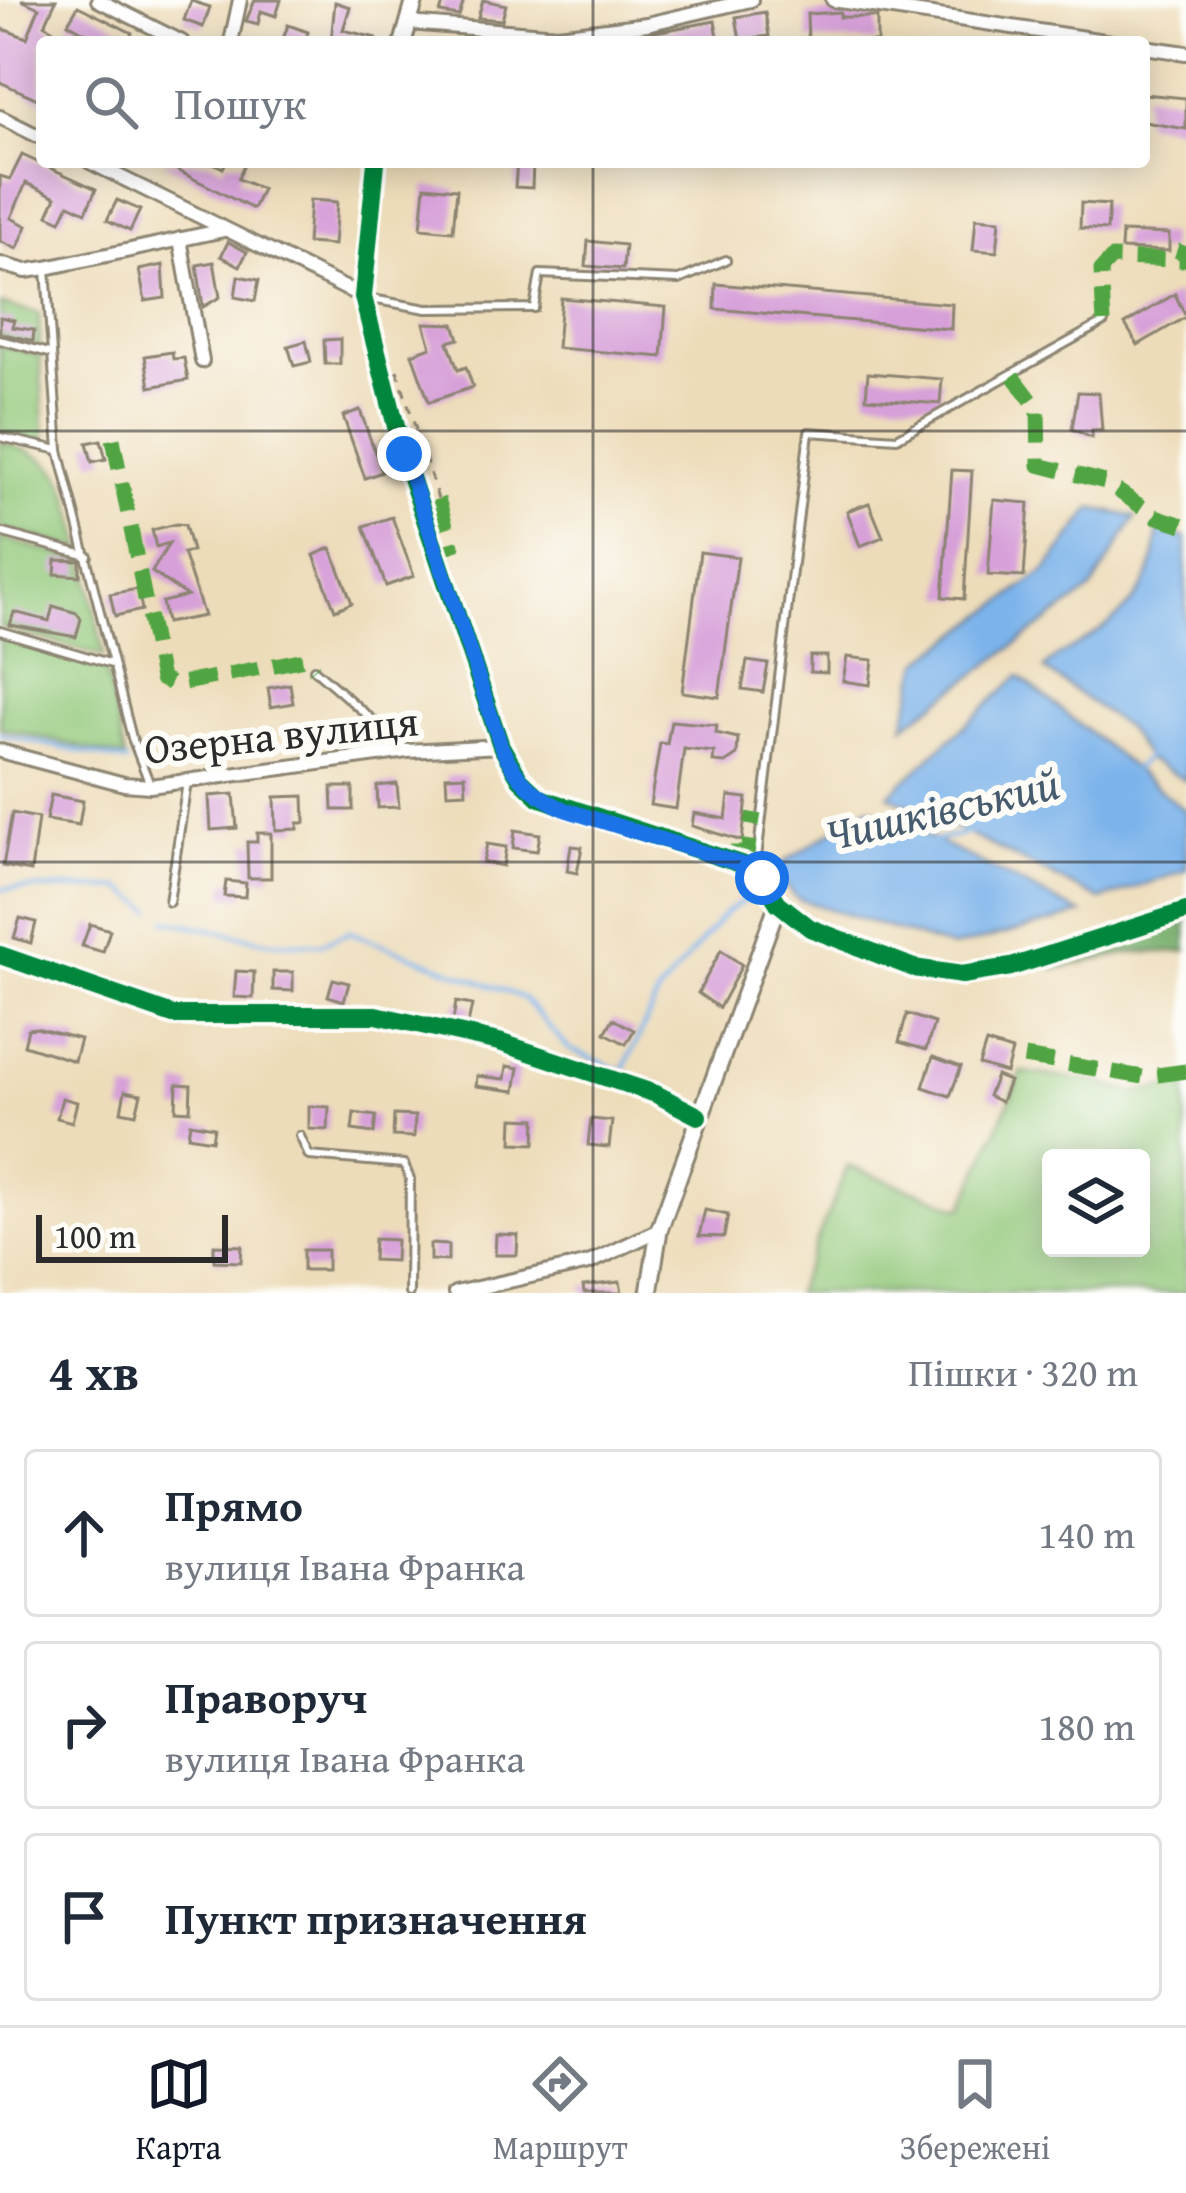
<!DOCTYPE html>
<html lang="uk">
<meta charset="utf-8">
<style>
body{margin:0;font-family:"Gentium Book Plus",serif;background:#f2f2f3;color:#1f2937}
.controls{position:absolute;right:36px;bottom:36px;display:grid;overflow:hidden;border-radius:12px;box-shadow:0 6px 30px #0003}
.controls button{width:108px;height:108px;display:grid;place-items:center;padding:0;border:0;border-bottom:3px solid #e0e1e3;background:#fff;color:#1f2937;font:60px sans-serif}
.scale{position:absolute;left:36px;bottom:30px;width:192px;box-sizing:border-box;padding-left:12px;border:6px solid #2b2b2b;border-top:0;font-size:33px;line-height:42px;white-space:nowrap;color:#2b2b2b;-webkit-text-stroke:9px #fdfcf7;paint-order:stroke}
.stop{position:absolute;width:36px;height:36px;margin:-27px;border:9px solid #1a73e8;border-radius:50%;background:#fff}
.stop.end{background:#1a73e8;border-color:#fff;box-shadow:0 3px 12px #0008}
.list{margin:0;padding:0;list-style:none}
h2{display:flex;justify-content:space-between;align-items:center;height:156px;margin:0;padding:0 48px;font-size:51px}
h2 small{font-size:39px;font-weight:400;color:#747a83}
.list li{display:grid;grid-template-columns:78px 1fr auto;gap:36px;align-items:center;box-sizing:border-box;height:168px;margin:0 24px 24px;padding:0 24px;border:3px solid #e0e1e3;border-radius:12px}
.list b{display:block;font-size:45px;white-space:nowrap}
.list p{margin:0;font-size:39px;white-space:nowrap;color:#747a83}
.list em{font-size:39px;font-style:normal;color:#747a83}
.icon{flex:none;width:66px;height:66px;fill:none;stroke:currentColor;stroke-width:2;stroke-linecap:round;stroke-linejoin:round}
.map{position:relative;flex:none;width:1186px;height:1293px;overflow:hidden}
.search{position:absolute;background:#fff;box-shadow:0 6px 30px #0003;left:36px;right:36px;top:36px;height:132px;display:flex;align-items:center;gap:30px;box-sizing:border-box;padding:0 42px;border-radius:12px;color:#747a83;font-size:45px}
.sheet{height:732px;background:#fff}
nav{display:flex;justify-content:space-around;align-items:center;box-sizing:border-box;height:168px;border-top:3px solid #e0e1e3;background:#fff;font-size:33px;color:#747a83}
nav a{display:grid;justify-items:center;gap:6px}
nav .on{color:#111827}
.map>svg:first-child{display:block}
.green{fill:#93c97b;stroke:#5f7a53;stroke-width:3;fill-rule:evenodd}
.forest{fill:#76ad6b;stroke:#506c4b;stroke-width:3}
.water{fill:#7cb3eb;stroke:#546f8b;stroke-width:3}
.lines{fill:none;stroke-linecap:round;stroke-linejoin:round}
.stream{stroke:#7cb3eb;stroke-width:4.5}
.building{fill:#d7a0d9}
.service-casing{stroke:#8c8472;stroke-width:12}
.minor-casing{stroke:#8c8472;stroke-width:18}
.tertiary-casing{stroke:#8c8472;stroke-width:21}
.path{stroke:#8c8472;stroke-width:3;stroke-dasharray:9 9;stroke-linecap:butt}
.service{stroke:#fff;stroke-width:6}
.minor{stroke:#fff;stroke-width:12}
.tertiary{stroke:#fff;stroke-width:15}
.quiet{stroke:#51a443;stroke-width:15;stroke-dasharray:30 15;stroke-linecap:butt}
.cycleway-casing{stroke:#fdfcf7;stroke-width:26}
.cycleway{stroke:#00873e;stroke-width:18}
.route{stroke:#1a73e8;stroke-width:15}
.grid{fill:none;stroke:#2b2b2b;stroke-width:3;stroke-opacity:0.55}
.labels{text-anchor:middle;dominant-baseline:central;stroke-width:12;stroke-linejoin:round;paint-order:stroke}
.street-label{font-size:42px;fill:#2b2b2b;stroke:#fdfcf7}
.water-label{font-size:45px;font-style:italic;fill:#475b6e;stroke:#fdfcf7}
</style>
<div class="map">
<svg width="1186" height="1293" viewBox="0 0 1186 1293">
<rect width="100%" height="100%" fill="#fdfcf7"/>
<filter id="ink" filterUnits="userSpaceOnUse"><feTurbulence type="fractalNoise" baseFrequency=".00833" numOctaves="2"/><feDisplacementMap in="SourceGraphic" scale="24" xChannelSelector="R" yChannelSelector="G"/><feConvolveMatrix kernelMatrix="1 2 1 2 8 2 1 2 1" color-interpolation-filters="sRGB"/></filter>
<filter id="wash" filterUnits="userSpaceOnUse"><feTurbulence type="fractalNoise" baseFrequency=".004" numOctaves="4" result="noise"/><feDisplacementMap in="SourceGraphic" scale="48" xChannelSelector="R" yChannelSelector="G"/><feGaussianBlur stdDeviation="2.7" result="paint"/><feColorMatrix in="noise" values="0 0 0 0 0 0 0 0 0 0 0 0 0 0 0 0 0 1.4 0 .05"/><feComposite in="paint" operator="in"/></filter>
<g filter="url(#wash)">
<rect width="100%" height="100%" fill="#eddcb9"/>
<g class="green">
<path d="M0,304L39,314L40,347L0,337Z"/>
<path d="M0,345L40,356L45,444L0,431Z"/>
<path d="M0,442C71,461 65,484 83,549L0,528Z"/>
<path d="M0,538L85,561L104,656L0,627Z"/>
<path d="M0,636L105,666L125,758L0,728Z"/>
<path d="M1022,1072L1092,1081L1134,1093L1186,1084V1293H795L848,1166L963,1208ZM1051,1158H1141V1248H1051Z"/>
</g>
<path class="forest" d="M1186,921V951L1129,953L1054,969L1048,965Z"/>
<g class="water">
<path d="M1092,508L1136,517L1091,590L904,726L920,662L1047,570Z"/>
<path d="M1158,530L1186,538V781L1147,759L1126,728L1044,669C1053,657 1069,650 1082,642C1129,614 1156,585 1158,530Z"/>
<path d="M1019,676L1186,811V870L1101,900L889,795Z"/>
<path d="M869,807L1082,914L952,948L798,899L772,870Z"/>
</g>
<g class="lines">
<g class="stream">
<path d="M0,734L127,762"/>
<path d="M1133,771L1150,753"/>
<path d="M935,841L971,832"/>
<path d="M0,889L121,888L152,910"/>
<path d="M166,920L270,942L321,944L350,932L523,998L569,1049L623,1071L659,993L725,913L784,875"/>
</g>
</g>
<g id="blocks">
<g class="building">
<path d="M21,0H56L45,25L74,42H42V101L0,82V28L27,38L39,8Z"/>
<path d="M255,0H281L276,16L261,11L258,24L246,21Z"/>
<path d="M444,0H464L459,16L440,13Z"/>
<path d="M483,0L506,5L502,20L478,18Z"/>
<path d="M191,1L210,7L203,27L184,20Z"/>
<path d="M335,2L350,7L343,30L376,38V42H331Z"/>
<path d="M78,6L132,33L128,42H88L91,36L68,23Z"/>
<path d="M765,12L769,36L740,40L736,17Z"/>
<path d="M840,12V17H877V42L808,40L807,14Z"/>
<path d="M715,21L719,42H630V37Z"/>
<path d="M288,25L308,32L305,42H282Z"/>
<path d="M1144,94L1186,98V129L1144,122Z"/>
<path d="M22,155L96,189L86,212L69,204L61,221L48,215L56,197L26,183L11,218L27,226L17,249L0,241V176L10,179Z"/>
<path d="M161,162H211L223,168L226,162H245L238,179L262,189L253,209Z"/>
<path d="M517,162H533L532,188L515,187Z"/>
<path d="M425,186L457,189L453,231L421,228Z"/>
<path d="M117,200L140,210L130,231L107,220Z"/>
<path d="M310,200L337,202L334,245L307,243Z"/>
<path d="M1081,203L1109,205L1107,230L1080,228Z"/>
<path d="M976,218L1000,220L997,252L973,250Z"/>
<path d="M1122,232L1169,234V251L1121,249Z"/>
<path d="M588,241L625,245L623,269L586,266Z"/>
<path d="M228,242L247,252L240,266L221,256Z"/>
<path d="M214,262L220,297L203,307L197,265Z"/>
<path d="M163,265L165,298L145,301L139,270Z"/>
<path d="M238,276L259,280L255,301L235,297Z"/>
<path d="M716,284L952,304L951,329L715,309Z"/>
<path d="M1175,294L1186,317L1138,345L1125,324Z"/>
<path d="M561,298L666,307L662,357L557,348Z"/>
<path d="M0,317L14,320L12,327L34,330L33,341L0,333Z"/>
<path d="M424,323L454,324L459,339L448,342L458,370L466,367L473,387L429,402L412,354L431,347Z"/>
<path d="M340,339V364H325L324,340Z"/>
<path d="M306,341L311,362L294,366L288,346Z"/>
<path d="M172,352L173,359L184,358L188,380L150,387L145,356Z"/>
<path d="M868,373L942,379L940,404L866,398Z"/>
<path d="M1078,392L1099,393L1102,430H1092V438L1072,429Z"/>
<path d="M360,410L382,472L365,478L343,416Z"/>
<path d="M101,440L106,459L92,462L87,443Z"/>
<path d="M952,470L972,471L964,599L943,597Z"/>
<path d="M994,500L1029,503L1024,577L988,575Z"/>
<path d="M869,503L883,537L860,546L847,511Z"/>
<path d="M392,517L414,576L386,586L364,526Z"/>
<path d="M176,524L185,525L192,551L183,553L204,616L166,623L162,602L187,596L152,572L169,543L156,547L152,530Z"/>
<path d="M331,548L352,603L335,610L314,555Z"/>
<path d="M700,552L738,557L719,697L682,692Z"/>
<path d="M56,560L80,561V576L55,574Z"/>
<path d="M138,589L142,610L115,616L110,594Z"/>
<path d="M53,606L77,613L81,619L76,637L10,625L14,612L49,621Z"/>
<path d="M810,656H827V673L810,672Z"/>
<path d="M847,657L873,660L870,685L843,681Z"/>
<path d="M747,661L768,664L763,692L742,689Z"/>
<path d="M290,684L293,703L271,707L268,688Z"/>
<path d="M671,721L717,725L716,733L738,738L737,755L725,763L713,762L714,752L684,749L676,809L650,805L660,743L667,744Z"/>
<path d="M465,775L466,792L447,793L446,776Z"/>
<path d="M397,784L399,807L378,808L377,786Z"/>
<path d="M332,787H353V810H333Z"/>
<path d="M234,794L237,828L211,830L209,796Z"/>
<path d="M51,795L83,801L79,825L46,820Z"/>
<path d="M304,796L305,823H298V829L276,830L275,797Z"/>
<path d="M729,796L747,798L742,841L692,826L694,813L726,819Z"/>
<path d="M12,813L38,818L31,871L3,866Z"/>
<path d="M515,830L540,834L537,851L513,848Z"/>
<path d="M257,833H271V878H248L247,842H257Z"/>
<path d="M487,844L506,847L503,866L483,862Z"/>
<path d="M571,846L582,847L577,873L567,871Z"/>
<path d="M226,881L246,883L245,897L224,896Z"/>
<path d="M20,918L36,922L31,943L14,938Z"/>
<path d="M90,924L110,930L103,952L82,946Z"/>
<path d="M721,950L742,965L719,1008L698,993Z"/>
<path d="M236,971L254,972L253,998L234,997Z"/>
<path d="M273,972H293V991L273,990Z"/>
<path d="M333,979L349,983L344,1001L328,996Z"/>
<path d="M456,1002L472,1005L468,1024L453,1021Z"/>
<path d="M907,1014L934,1023L926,1050L899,1042Z"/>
<path d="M613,1019L634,1030L626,1044L605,1033Z"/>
<path d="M36,1028L80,1039L74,1061L24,1045L28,1029Z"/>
<path d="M986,1043L1012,1051L1006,1073L979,1065Z"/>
<path d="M933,1057L961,1067L950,1096L923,1087Z"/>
<path d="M507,1066L519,1068L515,1091L476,1086L477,1076L505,1079Z"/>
<path d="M996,1076L1009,1081L1001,1102L988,1096Z"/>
<path d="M177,1084L191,1085L190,1111L176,1110Z"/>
<path d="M125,1091L141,1094L136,1114L121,1111Z"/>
<path d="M62,1098L77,1102L72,1122L57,1118Z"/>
<path d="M309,1106L329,1107L328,1130L309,1129Z"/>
<path d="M354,1113L376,1116L374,1133L352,1130Z"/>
<path d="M394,1115L415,1116L414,1137L393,1136Z"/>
<path d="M513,1118L536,1119L535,1144L512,1143Z"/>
<path d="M591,1119L612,1121L609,1147L588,1145Z"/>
<path d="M190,1123L214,1127L212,1140L188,1136Z"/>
<path d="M705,1210L728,1215L724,1237L699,1236Z"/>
<path d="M496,1234L518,1235L517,1255H495Z"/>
<path d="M374,1239L396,1240L395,1261L373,1260Z"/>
<path d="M430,1244L448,1245V1261L430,1260Z"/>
<path d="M214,1245L242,1246L241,1262L214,1261Z"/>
<rect x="303" y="1250" width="24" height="20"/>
<path d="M620,1282L622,1293H584L583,1286Z"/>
</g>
</g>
</g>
<g filter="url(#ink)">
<use href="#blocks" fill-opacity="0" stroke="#8c8472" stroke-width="3"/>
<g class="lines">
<g class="service-casing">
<g id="service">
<path d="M46,269L59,450L132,738L149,782"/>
<path d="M366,298L427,309L534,308L540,274L679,280L726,260"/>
<path d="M0,340L49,353"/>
<path d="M0,437L59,450"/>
<path d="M0,532L88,556"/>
<path d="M0,631L112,664"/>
<path d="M314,669L405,748"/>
<path d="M756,866L809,432L897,438L1104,322"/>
<path d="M169,902L187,782"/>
<path d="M300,1136L309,1156L404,1164L410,1179L409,1293"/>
</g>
</g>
<g class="minor-casing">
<g id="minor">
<path d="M98,0L182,42"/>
<path d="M833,0L1111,42"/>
<path d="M408,23L558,35L647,24L751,0"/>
<path d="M231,42L240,0"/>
<path d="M1144,47L1186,53"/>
<path d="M0,117L42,138"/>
<path d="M90,162L363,297"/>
<path d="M180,239L202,361"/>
<path d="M0,264L26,271L46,268L224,230"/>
<path d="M0,751L124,784L150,786L407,751L501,746"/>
<path d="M0,955L173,1015H376L499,1042L656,1094L698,1116"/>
<path d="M455,1293L589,1263L659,1230"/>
</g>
</g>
<g class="tertiary-casing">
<g id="tertiary">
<path d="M403,42L415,0"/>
<path d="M376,162L363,297L403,454L501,746L520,779L540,798L756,869L778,903L810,928L914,968L962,975L1011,967L1186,911"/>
<path d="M649,1293L659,1230L778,903"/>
</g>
</g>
<path class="path" d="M397,370L438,499"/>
<use href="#service" class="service"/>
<use href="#minor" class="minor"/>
<use href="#tertiary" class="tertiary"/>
<g class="quiet">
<path d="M1104,322L1101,270L1112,258L1181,260L1186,246"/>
<path d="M1013,376L1038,409L1039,465L1105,482L1155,516L1186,526"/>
<path d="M113,439L161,679L174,685L305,659L314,669"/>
<path d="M438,499L454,552"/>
<path d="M730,853H747L754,813"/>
<path d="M1024,1057L1143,1077L1186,1071"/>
</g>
<g class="cycleway-casing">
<g id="cycleway">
<path d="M376,162L363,297L403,454L501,746L520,779L540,798L756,869L778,903L810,928L914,968L962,975L1011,967L1186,911"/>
<path d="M0,955L173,1015H376L499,1042L656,1094L698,1116"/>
</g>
</g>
<use href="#cycleway" class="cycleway"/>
</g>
</g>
<g class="lines" filter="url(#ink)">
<path class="route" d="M404,454L501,746C515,778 534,796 566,810L756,869L762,878"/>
</g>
<path class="grid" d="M593,0V42M593,162V1293M0,431H1186M0,862H1186"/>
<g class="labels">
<g class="street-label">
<text transform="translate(281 734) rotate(-6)">Озерна вулиця</text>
</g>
<g class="water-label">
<text transform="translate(942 808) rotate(-13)">Чишківський</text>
</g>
</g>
</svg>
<div class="controls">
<button><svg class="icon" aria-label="layers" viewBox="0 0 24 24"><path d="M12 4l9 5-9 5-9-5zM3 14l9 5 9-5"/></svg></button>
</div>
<div class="scale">100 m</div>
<div class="stop" style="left:762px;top:878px"></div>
<div class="stop end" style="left:404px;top:454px"></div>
<div class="search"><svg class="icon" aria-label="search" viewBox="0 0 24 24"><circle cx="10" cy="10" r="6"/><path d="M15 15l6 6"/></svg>Пошук</div>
</div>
<section class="sheet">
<h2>4 хв<small>Пішки · 320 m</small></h2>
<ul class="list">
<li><svg class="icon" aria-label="ahead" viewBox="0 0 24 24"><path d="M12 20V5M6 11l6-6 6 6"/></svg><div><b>Прямо</b><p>вулиця Івана Франка</p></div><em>140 m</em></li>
<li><svg class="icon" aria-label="right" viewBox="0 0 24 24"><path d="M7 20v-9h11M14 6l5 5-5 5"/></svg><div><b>Праворуч</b><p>вулиця Івана Франка</p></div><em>180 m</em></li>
<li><svg class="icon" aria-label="arrive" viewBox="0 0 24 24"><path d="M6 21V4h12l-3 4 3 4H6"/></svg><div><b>Пункт призначення</b></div></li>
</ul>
</section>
<nav>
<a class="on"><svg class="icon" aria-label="map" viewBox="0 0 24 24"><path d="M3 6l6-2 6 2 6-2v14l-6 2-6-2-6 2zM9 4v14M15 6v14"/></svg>Карта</a>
<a><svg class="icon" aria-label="directions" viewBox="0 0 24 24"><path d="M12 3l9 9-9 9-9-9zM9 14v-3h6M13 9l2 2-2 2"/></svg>Маршрут</a>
<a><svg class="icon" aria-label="saved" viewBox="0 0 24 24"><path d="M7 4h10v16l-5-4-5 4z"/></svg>Збережені</a>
</nav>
